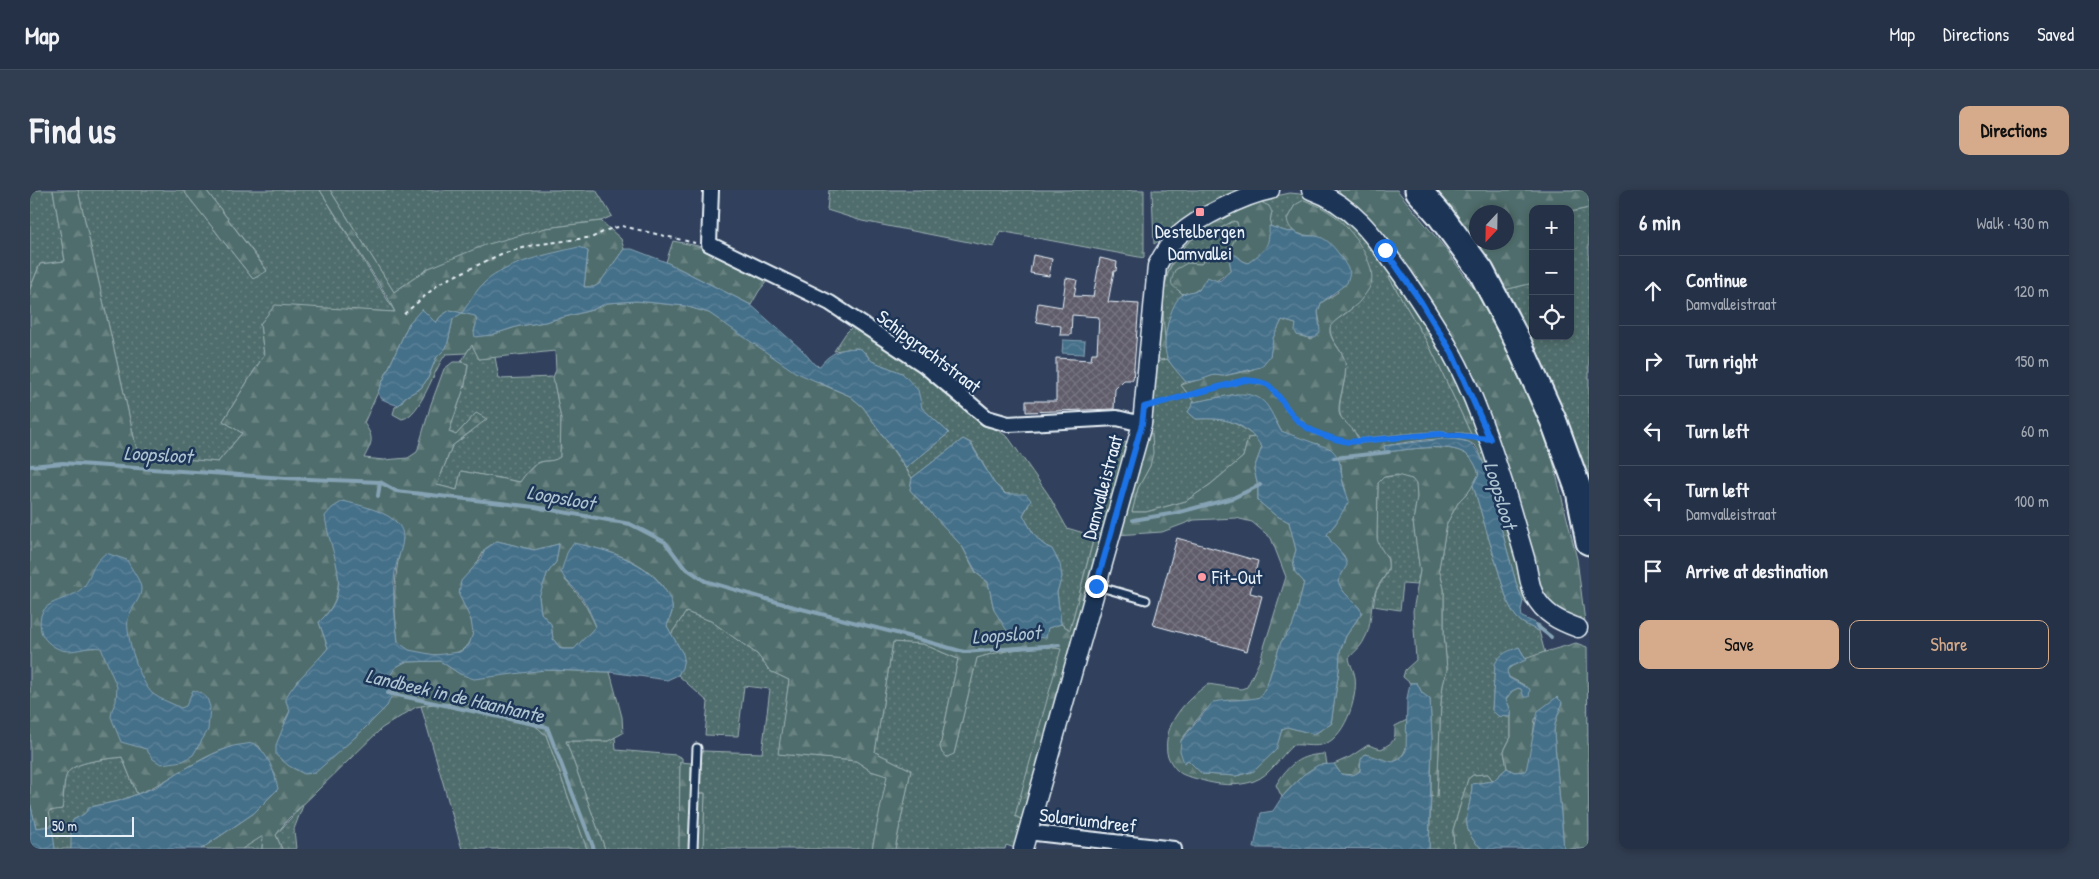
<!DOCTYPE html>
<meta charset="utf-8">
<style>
body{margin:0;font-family:"Patrick Hand",sans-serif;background:#313d51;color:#f1f3f6}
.controls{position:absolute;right:15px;top:15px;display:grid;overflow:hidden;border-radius:10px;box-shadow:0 2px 8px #0003}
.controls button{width:45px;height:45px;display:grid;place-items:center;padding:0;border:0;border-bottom:1px solid #424c5f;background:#253146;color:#f1f3f6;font:25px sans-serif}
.compass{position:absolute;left:1439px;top:15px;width:45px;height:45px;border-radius:50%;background:#253146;box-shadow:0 2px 8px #0003;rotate:202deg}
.scale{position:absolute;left:15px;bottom:12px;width:89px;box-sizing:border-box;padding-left:5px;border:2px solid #e8f1f8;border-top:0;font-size:14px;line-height:18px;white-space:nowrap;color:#e8f1f8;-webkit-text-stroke:4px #1d3557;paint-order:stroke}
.stop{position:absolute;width:15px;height:15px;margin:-11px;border:4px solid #1a73e8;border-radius:50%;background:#fff}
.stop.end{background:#1a73e8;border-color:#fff;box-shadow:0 1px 5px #0008}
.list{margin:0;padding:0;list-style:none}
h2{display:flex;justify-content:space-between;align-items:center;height:65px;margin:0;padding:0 20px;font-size:21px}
h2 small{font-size:16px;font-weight:400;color:#a3a9b3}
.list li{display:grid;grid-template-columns:32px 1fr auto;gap:15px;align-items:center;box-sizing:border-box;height:70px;padding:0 20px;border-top:1px solid #424c5f}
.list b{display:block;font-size:19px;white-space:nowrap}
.list p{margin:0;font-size:16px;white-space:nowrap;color:#a3a9b3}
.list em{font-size:16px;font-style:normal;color:#a3a9b3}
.actions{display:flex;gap:10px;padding:15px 20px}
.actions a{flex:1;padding:11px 0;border:1px solid #d6ab8b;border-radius:10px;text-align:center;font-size:18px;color:#d6ab8b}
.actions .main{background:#d6ab8b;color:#111}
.icon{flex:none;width:28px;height:28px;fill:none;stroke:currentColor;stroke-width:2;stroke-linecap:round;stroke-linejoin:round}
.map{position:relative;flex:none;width:1559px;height:659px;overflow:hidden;border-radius:10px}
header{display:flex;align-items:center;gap:30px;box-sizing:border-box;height:70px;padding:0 25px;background:#253146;border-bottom:1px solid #424c5f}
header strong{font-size:24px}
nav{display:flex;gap:28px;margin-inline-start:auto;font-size:18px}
.intro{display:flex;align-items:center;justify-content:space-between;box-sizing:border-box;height:120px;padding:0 30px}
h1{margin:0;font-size:35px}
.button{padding:12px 22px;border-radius:10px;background:#d6ab8b;color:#111;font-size:18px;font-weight:700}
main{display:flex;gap:30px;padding:0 30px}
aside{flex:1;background:#253146;border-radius:10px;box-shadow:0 2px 8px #0003}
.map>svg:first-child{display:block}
.grass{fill:url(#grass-dots);stroke:#9cafb2}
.forest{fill:url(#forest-firs);stroke:#9cafb2;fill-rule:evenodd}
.water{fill:url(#water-waves);stroke:#86a3b5}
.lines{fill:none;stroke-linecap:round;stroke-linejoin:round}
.stream{stroke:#86a3b5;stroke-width:4}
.building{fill:url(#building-cross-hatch);stroke:#e8f1f8}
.service-casing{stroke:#e8f1f8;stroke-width:11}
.minor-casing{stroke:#e8f1f8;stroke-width:18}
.tertiary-casing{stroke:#e8f1f8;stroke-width:21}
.motorway-casing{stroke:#e8f1f8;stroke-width:29}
.path{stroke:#e8f1f8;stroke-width:2;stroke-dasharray:4 4;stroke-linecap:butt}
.service{stroke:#1d3557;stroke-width:7}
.minor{stroke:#1d3557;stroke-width:14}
.tertiary{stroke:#1d3557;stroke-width:18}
.motorway{stroke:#1d3557;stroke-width:25}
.route{stroke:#1a73e8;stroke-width:6}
.poi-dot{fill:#ff9aa2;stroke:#1d3557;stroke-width:2}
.labels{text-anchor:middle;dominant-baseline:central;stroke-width:5;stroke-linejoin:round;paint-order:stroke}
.poi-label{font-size:19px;fill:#e8f1f8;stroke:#1d3557}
.street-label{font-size:19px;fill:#e8f1f8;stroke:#1d3557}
.water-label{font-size:20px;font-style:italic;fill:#afc4d1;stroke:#1d3557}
</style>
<header>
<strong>Map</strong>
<nav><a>Map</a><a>Directions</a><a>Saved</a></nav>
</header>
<div class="intro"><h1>Find us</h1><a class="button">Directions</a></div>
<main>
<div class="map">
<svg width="1559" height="659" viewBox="0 0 1559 659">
<defs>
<pattern id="grass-dots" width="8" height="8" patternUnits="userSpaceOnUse" patternTransform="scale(1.25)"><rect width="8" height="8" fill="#506d6c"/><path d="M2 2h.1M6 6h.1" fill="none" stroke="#698282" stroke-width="1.8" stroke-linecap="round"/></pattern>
<pattern id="forest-firs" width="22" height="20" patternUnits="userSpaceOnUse" patternTransform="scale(1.25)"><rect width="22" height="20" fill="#506d6c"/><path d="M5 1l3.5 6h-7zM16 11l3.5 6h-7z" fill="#698282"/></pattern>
<pattern id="water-waves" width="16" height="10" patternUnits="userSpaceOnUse" patternTransform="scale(1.25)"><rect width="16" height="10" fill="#446f89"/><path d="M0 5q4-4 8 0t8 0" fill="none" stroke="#5f849a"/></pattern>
<pattern id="building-cross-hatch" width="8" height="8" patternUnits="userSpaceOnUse" patternTransform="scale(1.25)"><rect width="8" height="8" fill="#605c6b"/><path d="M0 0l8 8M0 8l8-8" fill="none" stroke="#777481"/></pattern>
</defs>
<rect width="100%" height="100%" fill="#31415d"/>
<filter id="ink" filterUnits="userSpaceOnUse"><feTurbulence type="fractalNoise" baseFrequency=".02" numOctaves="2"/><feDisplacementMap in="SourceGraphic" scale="10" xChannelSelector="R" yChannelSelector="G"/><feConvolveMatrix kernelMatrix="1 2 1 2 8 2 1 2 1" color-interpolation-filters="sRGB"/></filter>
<g filter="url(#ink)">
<g class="grass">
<path d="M0,0H23L35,71L10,74L0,99Z"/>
<path d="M48,0H153L223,89L237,80L176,0H290L365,122L245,116L230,134L234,165L193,231L212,243L188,272L108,265Z"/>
<path d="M300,0H566L582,26L571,31L516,38L399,78L364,102Z"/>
<path d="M799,0H1114V68L970,41L964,57L832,31L797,20Z"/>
<path d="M1122,0H1216L1162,28L1124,54Z"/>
<path d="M1260,3C1308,5 1336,50 1364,83L1359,87L1401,159L1441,244C1403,239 1366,245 1329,249L1328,246C1323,240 1316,235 1312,229C1304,216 1319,188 1315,172C1312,158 1296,148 1301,133C1322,121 1339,106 1342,81L1265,15L1257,29L1263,41L1258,42L1239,36L1242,22L1227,10Z"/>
<path d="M1559,18V311L1528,211L1501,150L1474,100L1503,93V146H1540V22Z"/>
<path d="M1203,31L1207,32C1210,41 1204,52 1199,60L1182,63L1171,74L1157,73L1148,100L1153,104C1141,115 1139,132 1135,147C1128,112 1133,70 1164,48C1168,45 1174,45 1179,43C1187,40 1195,36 1203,31Z"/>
<path d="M823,136L865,161L957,233L978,247L1018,304L1037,338L1064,346L1040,440L1031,434L1027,402L1032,386L1022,359C1006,353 1001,339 993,325L999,315L981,304H976L964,293L941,253L933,249L882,288L876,278L919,243L892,218L872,183L841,171L836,163L826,158L804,161L816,143Z"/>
<path d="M442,154L449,169L465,167L469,189L523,187L531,229L530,268C523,272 517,270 510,272C502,275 495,285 490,292L431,281L427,300L407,295L422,256L442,241L446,223L426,245L419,242L435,195L438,174L431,172Z"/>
<path d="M1137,169L1156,192L1151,195L1164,212L1158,222L1166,229C1195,228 1202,229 1225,247L1218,248L1213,267L1181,294L1156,311L1116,322H1102L1108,298L1120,276L1115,240L1126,172Z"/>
<path d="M1374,285L1382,289L1386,293L1387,307L1383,332L1390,381L1387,395L1373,394L1370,420L1343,416L1346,401L1358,381V369L1348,356L1347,348L1348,293L1354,287Z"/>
<path d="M1443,295L1477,410C1486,430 1489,432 1509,441L1515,463L1496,470L1489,457L1465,474L1462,520L1468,526L1481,527V547L1474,561L1477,578L1463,591L1458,584L1443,585L1438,589L1423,640L1424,659H1399L1401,606H1407L1411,512L1413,495L1417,479L1414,443V399L1409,378L1417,333L1429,311Z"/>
<path d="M656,422L681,431L727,464L740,481L759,490L749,564L826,571L841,581L858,586L842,659H673L675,603H669L670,562L673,561L732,563L740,499L714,496L708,546L675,545L678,512L648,485C657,469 650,458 641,444Z"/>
<path d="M863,452L893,454L928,469L910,557L924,564L947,468C969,461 1009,454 1032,459L985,626L993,630L985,658L976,655L975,659H865L881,580L845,562Z"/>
<path d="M408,513L457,515L500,531L516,545L557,659H432L391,516Z"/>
<path d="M585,547L586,560L646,565L652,568V572H650L649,659H575L536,551H578Z"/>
<path d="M92,567L107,604L89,611L60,617L54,624L43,630L41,659H25L18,620L32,619C34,611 33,590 37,584C43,571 79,569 92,567Z"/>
<path d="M274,613L264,639L266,659H252L246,645Z"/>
<path d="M233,645L232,659H212Z"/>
</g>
<g class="forest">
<path d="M23,0H48L108,265L188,272L212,243L193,231L234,165L230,134L245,115L365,122L357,106L290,0H300L364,102L399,78L455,55L516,38L571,31L591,49L594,59L569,94L564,97H554L558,61L432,123L445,125L447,131L444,142L461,145L489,136L515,132L562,120L577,113L606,111L655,116L679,123L791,194L820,206L833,217L882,288L880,300L932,356L946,383L958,392L964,420L1018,438L1031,434L1040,440L1089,251L1100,253L993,630L985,626L1031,459C1009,454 969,461 947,468L924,564L917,567L912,563L910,557L928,469L893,454L863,452L845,562L881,580L865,659H842L857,586L841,581L826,571L748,564L759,490L740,481L727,464L681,431L656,422L641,444L637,436C638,432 641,426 642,422C643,413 639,407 635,400C618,372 583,362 553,355L535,390C550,405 558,418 566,437L544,459H531L523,449L521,434L511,423L509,406L517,384L526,372L529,354L504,360L467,351L455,359L429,405C435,416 443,429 443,442C441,470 401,467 381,461C376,459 372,455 368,452C363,411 363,389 373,348L297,338C307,373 320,404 289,432L298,458L280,480L267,491L256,511L260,521L254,532L285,582L332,541L357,516L358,488L366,477L375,472L410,471L430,484L515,480L580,482L592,527L593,543L578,551H536L575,659H557L516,545L500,531L457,515L408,513L386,517L352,538L258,629L246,645L252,659H232L233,646L212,659H171L224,623L246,586L229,556C220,556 209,555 201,557C167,567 140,592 107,604L92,567C79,569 43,571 37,584C33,591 34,611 32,619L19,621L22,636L6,638L0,612V99L10,74L35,71ZM392,120L406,133L410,127L420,120L431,123L423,129L418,152L416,158L406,168L398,188L391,198L375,207L371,213L365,217L363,224L372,229C391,226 404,178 416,164L436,163L442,155L449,169L525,161L526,180L523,187L531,229L530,267C523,272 518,270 511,272C502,275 495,285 490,292L431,281L427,300L407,295L422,256L457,229L446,223L426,245L419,242L435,195L438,174L431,172H423L414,179L401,214L387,262L378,268L354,270L334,268C342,252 345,249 334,233L379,133Z"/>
<path d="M153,0H176L237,81L223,89Z"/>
<path d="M1308,0H1367L1414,57L1456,115L1493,188L1519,255L1547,369L1555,432L1530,421L1516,409L1508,386L1474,266L1410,127L1355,47Z"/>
<path d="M1401,0H1559V18L1540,22V19H1503V93L1474,100ZM1446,22H1476V52H1446Z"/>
<path d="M1227,10L1239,16L1242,22C1238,33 1243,44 1239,54C1236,62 1225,68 1218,73L1213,71L1206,65L1199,68L1201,79C1187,93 1173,99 1153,104C1140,93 1139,97 1145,80L1157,73L1171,74L1182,63L1199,60C1204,52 1210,41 1207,32L1203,31C1194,36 1185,42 1175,45C1171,46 1168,46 1164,48C1124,75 1133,127 1137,169L1130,170L1127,165L1125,136L1137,68L1161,42Z"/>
<path d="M1274,10C1285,14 1296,19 1305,26C1321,39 1347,73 1341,94C1339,100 1334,106 1330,111C1325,118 1300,132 1300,138C1298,150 1313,160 1315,172C1318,189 1308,206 1309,222C1310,232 1326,236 1329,253C1361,250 1418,239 1447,249C1451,250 1453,254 1455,257L1500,416L1493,411L1487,396L1453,272C1451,266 1449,259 1444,255C1429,242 1373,253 1354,256L1356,262C1377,260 1417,252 1436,264C1443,269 1446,276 1449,284L1440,300L1429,311L1417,333L1409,378L1414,399V443L1417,480L1413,495L1411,512L1407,607L1401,606L1402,549L1400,509L1392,503L1387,493H1380L1373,487L1375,480L1386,470L1383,421L1390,381L1383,332L1387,307L1386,294L1382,289L1367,285L1354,287L1348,293L1347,348C1349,359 1357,364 1358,372C1360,384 1350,390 1346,400C1339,416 1343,436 1334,450C1331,457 1324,462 1319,468C1320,475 1324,480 1325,487C1328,508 1314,551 1291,555C1282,557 1272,554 1263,555C1250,566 1241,585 1224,591C1208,597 1187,595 1171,590C1165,588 1158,587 1152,584C1145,580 1139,571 1137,563C1133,533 1156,510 1178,494L1211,499L1217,497L1230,470L1256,387L1241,348L1222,332L1206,328L1164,330L1132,342L1086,345L1115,240L1122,244L1123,263L1120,276L1108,298L1102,322H1116L1156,311L1181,294L1213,267L1218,248L1225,247L1232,257L1224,279L1228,297V311L1245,325L1259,332L1266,360L1263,370L1265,382L1274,392L1266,426L1262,437L1251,452L1237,495L1230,507L1220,510L1201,509L1174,521L1151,550L1155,573L1158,570L1172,584L1206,586L1224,581L1248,552L1252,539L1257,537L1284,544L1301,534L1309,480L1310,461L1316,446L1332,422C1325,410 1312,405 1308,391C1326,358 1307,369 1297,344L1306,333L1316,301L1312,289L1311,274L1288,254L1276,252L1251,241L1247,233L1207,204L1164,212L1151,195L1184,185L1193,186L1222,180L1240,166L1243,148L1252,130L1266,134L1267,145L1282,149L1290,133L1288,122L1291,113L1308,102L1291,48C1277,43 1261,49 1257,29L1265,15Z"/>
<path d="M643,51L668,56L742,85L729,101L721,115L636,72Z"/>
<path d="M1364,83L1412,158L1450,246L1441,244L1401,159L1359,87Z"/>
<path d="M1546,453L1557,457L1559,659H1534L1524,543C1524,532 1529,524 1532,513L1505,529L1501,564L1496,581L1484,582L1477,578L1474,561L1481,547V521L1476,509L1482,501L1488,498L1491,499L1494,495L1479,487L1476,481C1489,467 1527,459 1546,453Z"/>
<path d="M1377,530C1377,549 1381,562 1363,573L1335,564L1330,574V580L1326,585L1311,584L1304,574L1320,567L1338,555L1351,559C1365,551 1365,551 1365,536Z"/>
<path d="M1295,564L1297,574C1278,576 1264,594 1252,607L1246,595C1259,574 1269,565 1295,564Z"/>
<path d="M650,572L661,573V604L675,603L673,659H649Z"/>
<path d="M1458,584L1463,591L1442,594C1442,621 1425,635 1452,659H1424L1423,640L1438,589L1443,585Z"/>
</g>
<g class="water">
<path d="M1239,36L1258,42L1263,41C1271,46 1276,46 1285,46C1301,47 1313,70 1320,82L1317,93L1291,113L1288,122L1290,142C1283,152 1277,146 1267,145L1265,141L1266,134L1252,130L1243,148L1240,166L1231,177L1193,186L1184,185L1170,190L1156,192C1151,186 1139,173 1137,167C1131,153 1140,112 1153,104C1158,102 1164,101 1169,100L1177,87L1188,91L1191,90L1201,79L1199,68L1201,65H1206L1213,71L1218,73C1235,60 1240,57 1239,36Z"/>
<path d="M549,57L558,61L554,97H564L569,94L594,59H602L636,72L721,115L772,160L785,175L790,176C799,163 815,156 831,159L842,171L872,183L888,200L892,218L919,243L876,278L833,217L820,206L765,182L679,123L655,116L606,111L577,113L562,120L515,132L489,136L461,145L445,147L444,142L447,131L445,126L432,123L423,129L418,152L416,158L406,168L398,188L391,198L375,207L369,215L363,214L350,208L348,202L379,133L392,119L406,133L410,127L420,120L432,123C439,113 446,100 455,92C478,72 519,64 549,57Z"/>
<path d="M1033,150L1055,151L1054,164L1032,163Z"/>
<path d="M1207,204C1237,203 1238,218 1251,241L1301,259C1311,268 1310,275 1312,288C1313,296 1317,304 1319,311L1306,333L1297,344C1302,357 1314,361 1317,375L1308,391C1312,405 1325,410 1332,422L1316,446L1310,461L1309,480L1301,534L1284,544L1257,537L1252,539L1246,560L1224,581L1206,586L1172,584L1158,570L1154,573L1150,561L1151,551L1183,512C1199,509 1215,511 1230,507L1237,495L1251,452L1262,437L1266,426L1274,392L1265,382L1263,370L1266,360L1259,332L1245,325L1228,311V297L1224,279L1232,257C1213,230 1196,228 1166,229L1158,222L1164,212Z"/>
<path d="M933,249L940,253L964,293L975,304H996L1001,310L993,325C1001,339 1006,353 1022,359L1030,374L1032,387L1027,402L1031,434L1018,438L1016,448L989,445L978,442L964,420L958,392L947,383L932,356L880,300L882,288Z"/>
<path d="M1413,249C1437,250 1443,250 1453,272L1487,396L1493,411L1491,420L1492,427L1510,435L1509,441C1489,432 1486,430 1477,410L1443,295L1449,284C1446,276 1443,269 1436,264C1417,252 1377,260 1355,262L1354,256Z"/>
<path d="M313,311C329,315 358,321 369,335C378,347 369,363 366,376C361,400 365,427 368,452L379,460L405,465L430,462L439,455L443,443L441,430L429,405L431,391L452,368L455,359L467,351L504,360L529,354L526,372L517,384L509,407L511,423L521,434L523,449L531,459H544L566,436C561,425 557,414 549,404C543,396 536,392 531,382L537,363L543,353C578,360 618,371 637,403C640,409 643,414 642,421C641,426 638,432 637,436L653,464L654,468L652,478L648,485L637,490L580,482L515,480L444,489L430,484L410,471L375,472L366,477L358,488L357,498L363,503L357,516L332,541L285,583L274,584L259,576L246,565V555L260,521C259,517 256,513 256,510C256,499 290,469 298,458L289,432C326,399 300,366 295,326L302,318Z"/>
<path d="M76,363L97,370C101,379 110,389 111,398C112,408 101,417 98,429C95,445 110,493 123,504C131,510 142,513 151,518L156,516L163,500L171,503L177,508L180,517L178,540L163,565L153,571L131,574L123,569L116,559L91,552L81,527L82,520L86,511L87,497L71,458C57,455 42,465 29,459C21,456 13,449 11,441C4,405 40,415 55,395C64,382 60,376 76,363Z"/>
<path d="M1489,457L1496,470L1480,477L1477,481L1479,488L1500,499L1499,507H1494L1491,499L1488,498L1482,501L1476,509L1481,521V527L1468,526L1462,520L1465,474C1470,463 1479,461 1489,457Z"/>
<path d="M1380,493H1387L1392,503L1400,509L1402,549L1399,659L1224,658L1231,623L1243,621L1252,607L1273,585L1288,575L1304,574L1311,584C1319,586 1324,586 1330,581L1331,569L1335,564L1363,572L1370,569L1376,561L1377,509Z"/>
<path d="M1527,507L1532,512C1529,524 1524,532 1524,543L1534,659H1452C1425,635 1442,621 1442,594L1463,591L1477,578L1484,582L1496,581L1508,521Z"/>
<path d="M223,553C238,562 245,583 248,599L224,623L171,659H41V638L43,630L54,624L60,617L89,611L126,597L149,582L183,564L203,556Z"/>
<path d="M0,612L6,638L22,636L25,659H0Z"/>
</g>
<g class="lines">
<g class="stream">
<path d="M1304,268L1359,262"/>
<path d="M0,276L33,273L255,288L350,292L366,301L505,317L600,334L635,352L653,376L675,391L764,417L870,444L934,462L1029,455"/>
<path d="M348,306L350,292"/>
<path d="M1103,330L1146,323L1203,308L1230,295"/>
<path d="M1507,436L1521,447"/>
<path d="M358,503L517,537L564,659"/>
</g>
</g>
<g class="building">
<path d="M1003,65L1022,69L1019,86L1000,83Z"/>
<path d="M1070,68L1087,72L1086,81H1084L1078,112L1109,114L1103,190H1094L1085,199L1084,219L996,222V211H1026V168L1061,170L1062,163H1067L1069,127L1042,125L1041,145H1030L1031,136L1007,132L1006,127L1008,113L1032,117L1036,88L1047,90L1044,106L1063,107Z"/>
<path d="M1147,348L1228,371L1220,403L1232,406L1217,461L1123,435Z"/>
</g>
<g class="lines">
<g class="service-casing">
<g id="service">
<path d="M1067,396L1116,410"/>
<path d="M663,659L667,558"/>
</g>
</g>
<g class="minor-casing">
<g id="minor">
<path d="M681,0L679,54L800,113L894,175L957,228L978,234L1087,228L1112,234"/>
<path d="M997,642L1144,659"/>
</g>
</g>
<g class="tertiary-casing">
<g id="tertiary">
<path d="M1281,0C1324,15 1347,50 1373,86C1390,111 1407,136 1421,162C1444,203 1460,252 1474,296C1481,320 1488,344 1495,368C1498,380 1499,394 1504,405C1514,424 1529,431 1548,438"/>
<path d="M993,659L1112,234L1127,76C1133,64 1139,54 1149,45C1169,27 1215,5 1240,0"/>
</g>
</g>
<g class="motorway-casing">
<path id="motorway" d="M1388,0L1409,24L1451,81L1487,150L1524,232L1549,301L1559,352"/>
</g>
<g class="path">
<path d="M374,124L410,93L471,64L504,55L563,47L577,40L592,36L665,53"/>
<path d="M1128,213L1215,190C1223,191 1231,191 1238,195C1247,201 1258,222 1268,231C1280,242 1302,249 1318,252L1409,244L1442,247"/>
</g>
<use href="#service" class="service"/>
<use href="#minor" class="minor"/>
<use href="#tertiary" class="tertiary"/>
<use href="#motorway" class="motorway"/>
</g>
</g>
<g class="lines" filter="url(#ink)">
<path class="route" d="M1066,396L1112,234L1114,217L1215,190C1223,191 1231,191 1238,195C1247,201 1258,222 1268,231C1280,242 1302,249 1318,252L1409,244L1460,249L1422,163L1391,112L1355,60"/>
</g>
<g class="poi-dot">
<rect x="1165" y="17" width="10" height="10" rx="2.5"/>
<circle cx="1172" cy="387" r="5"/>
</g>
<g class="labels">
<g class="poi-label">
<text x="1170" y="41">Destelbergen<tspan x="1170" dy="22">Damvallei</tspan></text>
<text x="1182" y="387" text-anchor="start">Fit-Out</text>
</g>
<g class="street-label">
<text transform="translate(899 161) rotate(37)">Schipgrachtstraat</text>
<text transform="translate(1072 297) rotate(-75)">Damvalleistraat</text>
<text transform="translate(1058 630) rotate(7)">Solariumdreef</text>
</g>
<g class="water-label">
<text transform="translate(128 264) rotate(3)">Loopsloot</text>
<text transform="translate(1471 305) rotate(73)">Loopsloot</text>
<text transform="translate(531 307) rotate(10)">Loopsloot</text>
<text transform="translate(976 444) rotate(-4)">Loopsloot</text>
<text transform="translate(425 505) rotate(13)">Landbeek in de Haanhante</text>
</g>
</g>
</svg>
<div class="controls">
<button>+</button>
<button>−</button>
<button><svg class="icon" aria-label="locate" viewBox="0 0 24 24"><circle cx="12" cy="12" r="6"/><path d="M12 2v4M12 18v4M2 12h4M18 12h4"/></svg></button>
</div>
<svg class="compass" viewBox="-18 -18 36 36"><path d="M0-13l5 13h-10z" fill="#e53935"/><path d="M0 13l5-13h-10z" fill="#a3a9b3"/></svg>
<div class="scale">50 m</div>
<div class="stop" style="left:1355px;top:60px"></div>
<div class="stop end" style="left:1066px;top:396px"></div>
</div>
<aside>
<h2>6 min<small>Walk · 430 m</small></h2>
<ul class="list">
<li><svg class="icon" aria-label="ahead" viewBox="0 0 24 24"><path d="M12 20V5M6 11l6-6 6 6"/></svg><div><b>Continue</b><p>Damvalleistraat</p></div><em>120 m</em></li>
<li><svg class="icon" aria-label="right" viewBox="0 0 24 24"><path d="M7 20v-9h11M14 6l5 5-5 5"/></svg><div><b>Turn right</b></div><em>150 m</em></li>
<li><svg class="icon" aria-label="left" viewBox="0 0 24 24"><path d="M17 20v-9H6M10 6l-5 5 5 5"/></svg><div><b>Turn left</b></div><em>60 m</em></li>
<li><svg class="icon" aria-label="left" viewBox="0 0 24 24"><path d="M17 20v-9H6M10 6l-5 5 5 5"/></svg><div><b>Turn left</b><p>Damvalleistraat</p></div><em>100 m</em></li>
<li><svg class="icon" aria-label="arrive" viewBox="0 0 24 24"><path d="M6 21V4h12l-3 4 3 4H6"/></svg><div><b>Arrive at destination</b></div></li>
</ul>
<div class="actions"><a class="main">Save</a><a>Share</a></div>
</aside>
</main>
